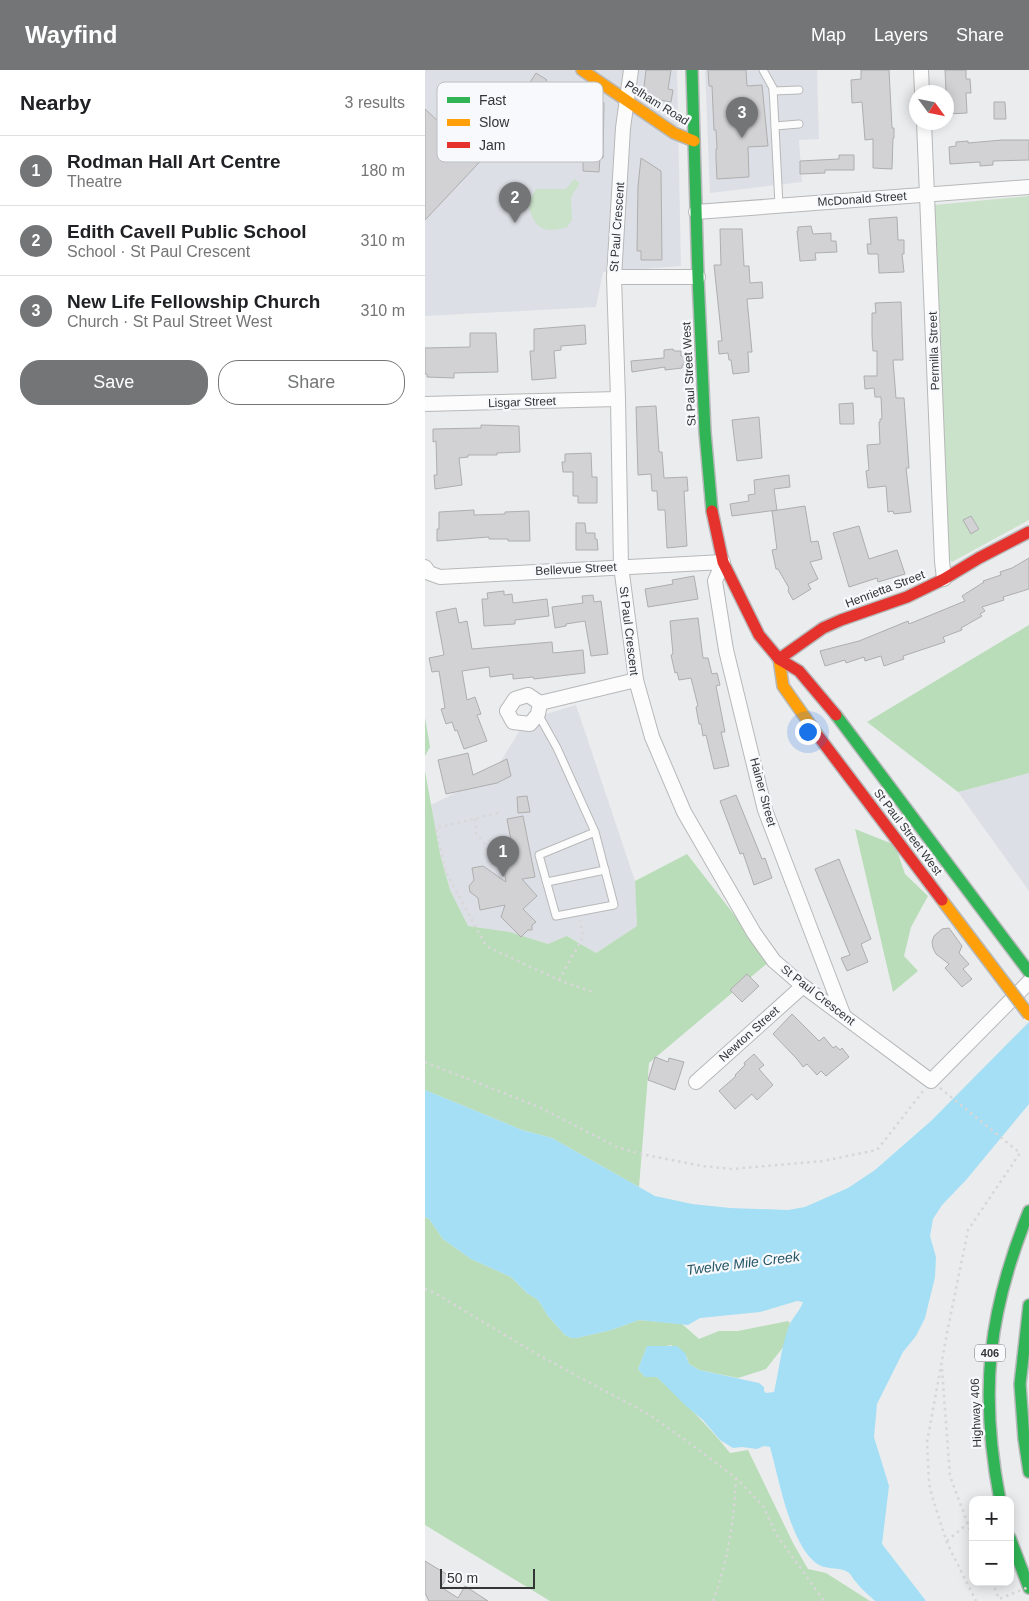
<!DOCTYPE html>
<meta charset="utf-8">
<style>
body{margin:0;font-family:Helvetica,sans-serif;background:#f2f2f2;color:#202124}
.controls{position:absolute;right:15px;bottom:15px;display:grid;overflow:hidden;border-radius:10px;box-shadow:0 2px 12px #0003}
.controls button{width:45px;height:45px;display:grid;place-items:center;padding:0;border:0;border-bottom:1px solid #e0e0e0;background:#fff;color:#202124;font:25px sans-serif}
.compass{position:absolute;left:484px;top:15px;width:45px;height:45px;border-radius:50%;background:#fff;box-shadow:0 2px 12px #0003;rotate:123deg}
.scale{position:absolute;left:15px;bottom:12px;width:95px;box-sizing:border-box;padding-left:5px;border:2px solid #343536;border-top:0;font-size:14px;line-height:18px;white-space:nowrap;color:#343536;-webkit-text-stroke:4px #f7f9fc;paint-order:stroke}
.you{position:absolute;left:382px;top:661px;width:18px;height:18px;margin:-12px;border:4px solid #fff;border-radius:50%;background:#1a73e8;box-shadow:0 0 0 8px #1a73e833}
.badge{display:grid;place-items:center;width:32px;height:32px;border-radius:50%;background:#747576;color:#fff;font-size:16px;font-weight:700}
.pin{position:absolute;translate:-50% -41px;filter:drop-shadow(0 1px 2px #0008)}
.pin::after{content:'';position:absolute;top:26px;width:18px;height:15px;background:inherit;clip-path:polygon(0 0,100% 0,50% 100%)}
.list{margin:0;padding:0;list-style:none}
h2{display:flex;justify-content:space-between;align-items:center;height:65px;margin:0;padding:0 20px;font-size:21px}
h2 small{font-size:16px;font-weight:400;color:#757577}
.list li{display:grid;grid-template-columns:32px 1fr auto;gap:15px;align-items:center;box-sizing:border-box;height:70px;padding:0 20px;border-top:1px solid #e0e0e0}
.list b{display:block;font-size:19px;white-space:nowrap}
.list p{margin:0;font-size:16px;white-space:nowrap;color:#757577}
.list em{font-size:16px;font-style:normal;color:#757577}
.actions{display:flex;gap:10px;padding:15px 20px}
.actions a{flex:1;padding:11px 0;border:1px solid #747576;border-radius:20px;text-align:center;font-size:18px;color:#747576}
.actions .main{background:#747576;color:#fff}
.map{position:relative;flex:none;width:604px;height:1531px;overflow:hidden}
header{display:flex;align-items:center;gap:30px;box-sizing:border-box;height:70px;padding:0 25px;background:#747576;color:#fff}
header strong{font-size:24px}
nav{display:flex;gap:28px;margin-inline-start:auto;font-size:18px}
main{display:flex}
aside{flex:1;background:#fff}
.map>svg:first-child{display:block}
.built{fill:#dcdfe5}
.green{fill:#cbe2ca}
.forest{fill:#b9ddb8}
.water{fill:#a4dff5}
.building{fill:#d2d2d4;stroke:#aeaeaf}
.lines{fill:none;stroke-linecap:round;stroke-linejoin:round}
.lane-casing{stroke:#b7b8b9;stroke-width:9}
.street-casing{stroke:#b7b8b9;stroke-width:16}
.fast-casing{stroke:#b7b8b9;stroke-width:14}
.slow-casing{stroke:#b7b8b9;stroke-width:14}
.jam-casing{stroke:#b7b8b9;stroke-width:14}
.path{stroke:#d7d7d8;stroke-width:2.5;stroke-dasharray:2.5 4;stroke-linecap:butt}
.lane{stroke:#fcfcfc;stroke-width:7}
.street{stroke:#fcfcfc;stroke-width:14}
.fast{stroke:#30b455;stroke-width:11}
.slow{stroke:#ff9f0a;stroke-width:11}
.jam{stroke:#e5322d;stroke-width:11}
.slow-bridge-casing{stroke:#b7b8b9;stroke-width:14;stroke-linecap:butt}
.jam-bridge-casing{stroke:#b7b8b9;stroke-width:14;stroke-linecap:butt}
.path-bridge{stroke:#d7d7d8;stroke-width:2.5;stroke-dasharray:2.5 4;stroke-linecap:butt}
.slow-bridge{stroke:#ff9f0a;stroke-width:11}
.jam-bridge{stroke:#e5322d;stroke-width:11}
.labels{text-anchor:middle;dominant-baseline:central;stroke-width:4.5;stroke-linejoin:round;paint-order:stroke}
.shield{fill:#f7f9fc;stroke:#6e7071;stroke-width:1}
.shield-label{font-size:11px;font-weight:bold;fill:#343536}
.street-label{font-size:12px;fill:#343536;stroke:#f7f9fc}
.water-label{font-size:14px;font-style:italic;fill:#255565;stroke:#f7f9fc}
.key{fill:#f7f9fc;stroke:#bcbec1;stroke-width:1}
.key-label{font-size:14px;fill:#343536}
</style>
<header>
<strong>Wayfind</strong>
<nav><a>Map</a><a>Layers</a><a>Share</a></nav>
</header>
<main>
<aside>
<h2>Nearby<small>3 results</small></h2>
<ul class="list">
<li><span class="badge">1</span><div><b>Rodman Hall Art Centre</b><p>Theatre</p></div><em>180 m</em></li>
<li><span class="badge">2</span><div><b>Edith Cavell Public School</b><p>School · St Paul Crescent</p></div><em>310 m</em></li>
<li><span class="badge">3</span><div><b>New Life Fellowship Church</b><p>Church · St Paul Street West</p></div><em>310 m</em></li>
</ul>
<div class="actions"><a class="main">Save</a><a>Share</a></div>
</aside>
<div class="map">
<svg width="604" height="1531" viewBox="0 0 604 1531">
<rect width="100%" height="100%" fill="#ebecee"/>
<g class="built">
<path d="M0,0H252L256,196L178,202L171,237L0,246Z"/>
<path d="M280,0H392L394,69L374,70L377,112L285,123Z"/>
<path d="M151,635L210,811L212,856L171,883L143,866L123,874L85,862L42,856L25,820L15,784L6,735L68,704L101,650Z"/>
<path d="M604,703V821L533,722Z"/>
</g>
<g class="green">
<path d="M149,109L155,113L146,127L147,150L142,157C116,165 109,157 103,133L111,119H141Z"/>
<path d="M604,126V450L527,492L522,488L509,135Z"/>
</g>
<g class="forest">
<path d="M604,555V703L533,722L442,652Z"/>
<path d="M0,647L5,677L0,686Z"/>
<path d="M0,701L15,784L25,820L43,856L85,862L123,874L142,866L171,883L212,856L210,811L262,784L345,891L224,993L214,1117L127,1068L97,1060L0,1020Z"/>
<path d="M430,759L470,775L480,804L503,826L486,857L479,886L493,901L468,922Z"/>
<path d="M0,1147L4,1149L18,1169L46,1189L86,1207L102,1223L113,1230L123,1246L140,1265L146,1268H152L186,1260L214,1250L257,1254L274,1269L294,1261H313L363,1251L365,1253L359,1276L341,1299L313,1308L274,1300L264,1294L262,1287L246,1275L238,1277L222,1276L213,1299L220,1307H232C258,1331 283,1355 305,1383L323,1380L368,1473L383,1499L401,1503L445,1531H125L0,1455Z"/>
</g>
<path class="water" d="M604,952V1034L541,1110L517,1135L508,1149L505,1166L511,1187L510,1207L500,1248L491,1266L478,1282L452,1334L449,1367L464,1416L457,1474L501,1531H450C444,1525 436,1519 431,1512C427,1508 426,1503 421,1501C412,1497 400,1500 391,1493C365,1473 354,1409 345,1377L339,1376L332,1379L317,1377L308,1378L295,1370L278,1350L261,1336L232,1307H220L213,1299L222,1276H252L260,1283L264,1294L274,1300L334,1313L339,1317V1321L341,1323L349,1322C354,1301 356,1277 364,1256C367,1248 375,1241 378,1232L372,1231L335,1242L275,1248L263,1255L214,1250L186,1260L152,1268H146L140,1265L123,1246L113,1230L102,1223L86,1207L46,1189L18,1169L4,1149L0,1147V1020L97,1060L127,1068L230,1126L267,1134L305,1138L363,1140L380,1137L423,1118L450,1100L506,1051Z"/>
<g class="building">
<path d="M221,0H246L243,19L248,20L246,32L219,27L220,25H218Z"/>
<path d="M283,0H321L322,16L337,15L343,76L323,77L324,107L292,109L291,89V79H292L291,60H289L287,16H284Z"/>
<path d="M436,0H464L467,58H469V68H468L467,99L448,98V69L440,70L437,32L427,33L426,10L436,9Z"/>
<path d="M520,0H541V9H545L546,23H541L542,43L522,44Z"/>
<path d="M111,3L122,10L112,24L102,17Z"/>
<path d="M171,28L179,33L178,88H175L174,102L158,101V87H152V76H143V60H132V39H154V36H164Z"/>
<path d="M569,32H580L581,49H569Z"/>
<path d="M0,39L36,73L57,51L81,74L70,86L65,81L0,150Z"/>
<path d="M577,70H604V90L568,91V95L555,96V92L525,94L524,77L531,76V72L543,71V73Z"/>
<path d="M414,85H429V100H400V103L375,104V91L414,89Z"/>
<path d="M216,88L236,101L237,190H216V181H212L213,116Z"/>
<path d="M472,147L473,170H479V184H477L479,202L454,203L453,184H443L442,174H446L444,149Z"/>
<path d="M386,156L388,164L406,163V171H411L412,182L390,183L391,190L375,191L372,161H373V157Z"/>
<path d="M295,159H317L319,196H324L325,213L337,212L338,228L322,229L327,282H323L324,302L308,304L306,290H304L303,283L294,284L293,271H297L289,195H296Z"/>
<path d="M476,232L478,290H468L471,328H479L484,398H481L486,442L469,444L468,441L463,442L461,416L443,418L441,401L444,400L442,375L455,374L454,352H455V349H457L456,327H450L449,318L440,319L439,306H452V281H448L447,266V243H451L450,233Z"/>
<path d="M160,255L161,274L136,276V280L129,281L131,308L107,310L105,281H109V259Z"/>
<path d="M45,263H71L73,302L29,303V308L2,307V304H0V278L45,277Z"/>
<path d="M248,279L249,281H256V286L262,285L263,294L257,295V298L240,300V297L207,302L206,291L239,288V280Z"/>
<path d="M428,333L429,354H415L414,334Z"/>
<path d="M231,336L234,382H237L239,408L262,407L263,421H259L262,476L242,478L240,440H233L232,421H227L226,404L213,405L211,337Z"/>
<path d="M334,347L337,388L312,391L307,350Z"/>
<path d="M56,355L94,356L95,382L72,383V385H43V387L34,388L37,415L10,419L9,405H12L11,371L8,372V359L56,358Z"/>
<path d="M166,383L167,407H172V433H153V426H148V402H138L137,392H140V384Z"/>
<path d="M364,405L365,417L349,419L352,440L307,446L305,434L324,431L323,425L330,424L329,410Z"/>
<path d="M380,436L386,472L393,471L397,489L385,492L393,509L383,514L386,519L368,530L363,521L364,518L353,499H351L347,480L352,479L347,441Z"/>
<path d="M49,440V445L80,444V442L104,441L105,471H83V469H64V467L12,471V459H14V442Z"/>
<path d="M546,446L554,459L546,464L538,450Z"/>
<path d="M151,453H160L161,463H170V469H172L173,480H151Z"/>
<path d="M434,456L444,489L472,480L480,504L453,512L452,508L424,517L408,463Z"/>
<path d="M604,488V519L578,527L579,530L557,537L560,541L555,544L557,546L536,558L537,560L518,567L520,572L478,586L479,589L459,596L456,586L440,591L439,587L421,593L420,590L400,596L395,581L434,571L483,551L484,554L540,531L537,526L559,512L558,511L576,505L575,502L587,498Z"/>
<path d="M269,506L273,529L223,537L220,519L248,514L247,510Z"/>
<path d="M79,521V525L87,524L88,533L122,529L124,546L90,550V554L59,556L57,529H63L62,523Z"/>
<path d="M168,525L169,532L176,531L183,584L166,586L160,551L141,554V556L130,558L127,537L158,533L157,526Z"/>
<path d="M31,538L34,553L42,551L47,579L127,572L128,583L158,580L160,603L109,609L108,607L88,609V604L65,607L64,597L37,601L42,630L50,627L56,644L52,645L62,671L39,679L32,660L30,661L27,652L21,654L16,639L20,638L14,601L7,602L4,588L19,585L11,542Z"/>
<path d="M273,548L278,588H283L287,604L292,603L295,615L291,616L300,662H296L304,696L289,699L281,665L278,666L276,654H274L271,637L273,636L266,608L254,610L252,602L250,603L246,585L248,584L245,551Z"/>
<path d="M43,683L48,705L82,689L86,706L72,713L21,724L13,690Z"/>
<path d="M311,725L337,789L340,788L347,808L329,815L318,783L315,784L295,731Z"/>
<path d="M102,726L105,742L93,743L92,727Z"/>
<path d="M98,746L110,807L97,809L112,826L98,839L111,852L107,855V860H103L96,867L76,847L80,835L55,840L53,828L45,822L44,816L49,810L47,798L58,796L81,812L75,778L87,776L82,749Z"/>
<path d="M414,789L446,869L436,874L443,892L422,901L416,888L425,885L390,799Z"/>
<path d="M524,858L537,876L534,883L544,894L538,899L547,909L537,917L520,898L524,894L511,884L508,878L507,872L509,866L517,859Z"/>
<path d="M322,904L334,916L317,932L305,920Z"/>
<path d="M367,944L394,971L399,967L408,978L411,976L415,980L417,978L424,987L401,1006L396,1001L392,1005L382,994L378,997L372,989L348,964Z"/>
<path d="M329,984L339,995L334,999L348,1015L332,1030L327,1024L310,1039L294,1021L311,1006L310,1005L320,995L319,993Z"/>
<path d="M230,987L243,992L244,988L259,992L250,1020L223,1010Z"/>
<path d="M0,1491L23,1505L16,1517L33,1528L40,1516L63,1531H4L0,1523Z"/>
</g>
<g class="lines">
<g class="lane-casing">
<g id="lane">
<path d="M338,0L348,18L354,135"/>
<path d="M348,21L374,20"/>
<path d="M350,56L374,54"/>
<path d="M113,644L132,678L170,762L114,785L131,846L189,835L170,762"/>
<path d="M122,812L180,800"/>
</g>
</g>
<g class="street-casing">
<g id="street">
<path d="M206,0L198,58L189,207L193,329L196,496L211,610L227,667L259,742L329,863L349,891L378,916L506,1011L604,912"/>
<path d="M496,0L497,22"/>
<path d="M499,52L517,491L519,509"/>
<path d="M271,142L604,117"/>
<path d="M189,207H273"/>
<path d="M0,334L193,329"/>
<path d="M0,497L4,503L15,507L298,492L290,511L301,580L340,740L418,944"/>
<path d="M115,633L113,644L105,654L88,652L82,641L90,629L103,625L115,633L211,610"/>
<path d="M271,1012L378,916"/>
</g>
</g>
<g class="fast-casing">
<g id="fast">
<path d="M267,0L273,207L280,362L287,441"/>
<path d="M411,645L604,902"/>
<path d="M604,1235L595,1314L599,1369L604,1402"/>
<path d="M575,1430C554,1322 563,1242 604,1141"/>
<path d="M585,1468L604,1518"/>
</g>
</g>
<g class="slow-casing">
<g id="slow">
<path d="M157,0L249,63L269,71"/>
<path d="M354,589L358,616L394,667"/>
</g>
</g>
<g class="jam-casing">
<g id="jam">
<path d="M287,441L298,492L334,565L354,589L374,601L411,645"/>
<path d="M354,589L398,558L416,550L482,527L519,509L554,488L604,462"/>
</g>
</g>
<g class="path">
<path d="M73,743L11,758L20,800L61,876L134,910L167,922"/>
<path d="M50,749L51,763L58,771L66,787"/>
<path d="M134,910L158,867L155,850"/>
<path d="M0,992L114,1037L192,1077L216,1084L277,1096L307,1099L398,1091L452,1080L499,1020"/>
<path d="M515,1018L595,1083L543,1160L522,1263L502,1372L504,1413L507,1426L522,1473L551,1531"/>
<path d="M0,1219L8,1222L115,1286L225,1345L267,1375L311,1408L338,1436L351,1464L399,1531"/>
<path d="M517,1299L525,1406L548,1468"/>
<path d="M522,1471L542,1454"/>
<path d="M288,1531C303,1491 309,1451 311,1408"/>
</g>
<use href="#lane" class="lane"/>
<use href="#street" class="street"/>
<use href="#fast" class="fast"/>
<use href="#slow" class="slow"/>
<use href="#jam" class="jam"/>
<g class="slow-bridge-casing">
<path id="slow-bridge" d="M517,830L604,945"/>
</g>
<g class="jam-bridge-casing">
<path id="jam-bridge" d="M394,667L517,830"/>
</g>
<path class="path-bridge" d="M567,1512L574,1529L604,1517"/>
<use href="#slow-bridge" class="slow-bridge"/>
<use href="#jam-bridge" class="jam-bridge"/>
</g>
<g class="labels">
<rect class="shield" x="550" y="1274.5" width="30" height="17" rx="4"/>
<g class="shield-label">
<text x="565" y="1283">406</text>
</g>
<g class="street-label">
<text transform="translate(232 33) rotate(32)">Pelham Road</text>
<text transform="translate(437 129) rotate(-4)">McDonald Street</text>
<text transform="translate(192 157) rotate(-86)">St Paul Crescent</text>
<text transform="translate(509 281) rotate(-92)">Permilla Street</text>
<text transform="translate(264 304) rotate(-93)">St Paul Street West</text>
<text transform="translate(97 332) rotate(-2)">Lisgar Street</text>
<text transform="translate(151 499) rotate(-3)">Bellevue Street</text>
<text transform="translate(460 519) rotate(-21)">Henrietta Street</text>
<text transform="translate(204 561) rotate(83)">St Paul Crescent</text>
<text transform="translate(338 722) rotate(75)">Hainer Street</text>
<text transform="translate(483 762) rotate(53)">St Paul Street West</text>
<text transform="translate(393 925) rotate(38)">St Paul Crescent</text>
<text transform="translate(324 964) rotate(-42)">Newton Street</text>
<text transform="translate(551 1343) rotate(-92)">Highway 406</text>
</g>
<g class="water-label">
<text transform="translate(318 1193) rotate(-7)">Twelve Mile Creek</text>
</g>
</g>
<rect x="12" y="12" width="166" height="80" rx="8" class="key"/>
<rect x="22" y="27" width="23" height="6" fill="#30b455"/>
<rect x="22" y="49" width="23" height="7" fill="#ff9f0a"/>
<rect x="22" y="72" width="23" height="6" fill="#e5322d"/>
<g class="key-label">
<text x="54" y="35">Fast</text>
<text x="54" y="57">Slow</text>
<text x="54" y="80">Jam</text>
</g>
</svg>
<div class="controls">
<button>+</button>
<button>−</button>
</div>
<svg class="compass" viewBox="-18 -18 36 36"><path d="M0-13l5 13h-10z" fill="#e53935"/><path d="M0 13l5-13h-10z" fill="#757577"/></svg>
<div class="scale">50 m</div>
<div class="you"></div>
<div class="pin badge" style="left:78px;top:807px">1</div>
<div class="pin badge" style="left:90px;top:153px">2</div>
<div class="pin badge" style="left:317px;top:68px">3</div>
</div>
</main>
